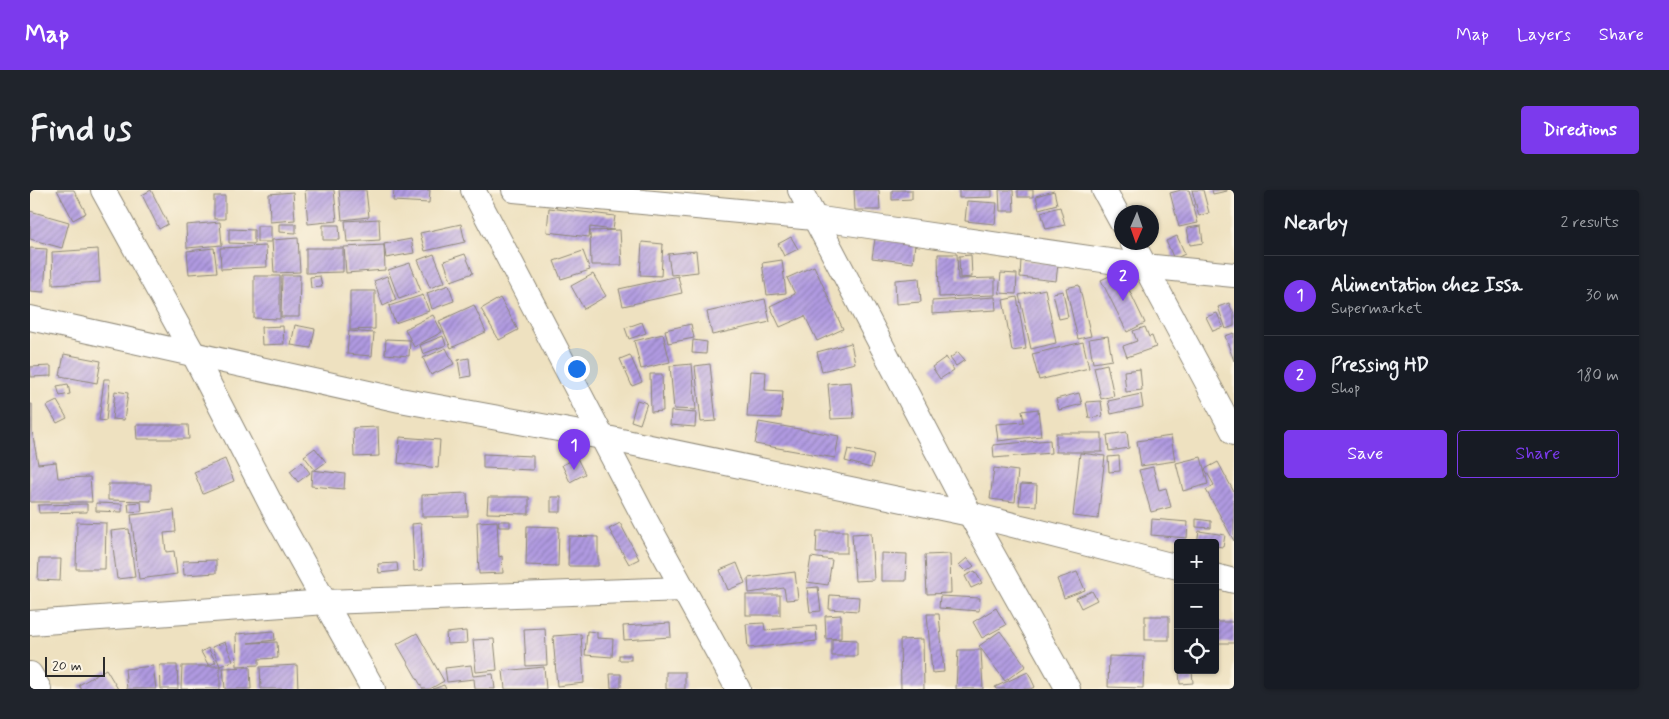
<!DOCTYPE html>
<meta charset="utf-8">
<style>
body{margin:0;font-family:Mynerve,sans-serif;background:#20242c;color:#f1f3f6}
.controls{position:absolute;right:15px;bottom:15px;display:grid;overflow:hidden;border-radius:5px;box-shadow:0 1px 4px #0004}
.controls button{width:45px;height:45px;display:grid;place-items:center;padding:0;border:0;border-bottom:1px solid #363941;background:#171b24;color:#f1f3f6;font:25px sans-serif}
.compass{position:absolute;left:1084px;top:15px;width:45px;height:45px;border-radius:50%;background:#171b24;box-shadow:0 1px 4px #0004;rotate:182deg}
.scale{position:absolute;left:15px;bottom:12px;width:60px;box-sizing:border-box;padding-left:5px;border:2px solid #2b2b2b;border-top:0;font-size:14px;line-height:18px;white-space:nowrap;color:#2b2b2b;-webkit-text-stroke:4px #fcf5e5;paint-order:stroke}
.you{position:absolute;left:546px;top:178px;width:18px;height:18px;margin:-12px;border:4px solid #fff;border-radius:50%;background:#1a73e8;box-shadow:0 0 0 8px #1a73e833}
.badge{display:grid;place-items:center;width:32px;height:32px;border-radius:50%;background:#7c3aed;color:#fff;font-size:16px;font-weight:700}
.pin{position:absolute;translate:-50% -41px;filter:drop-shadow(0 1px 2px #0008)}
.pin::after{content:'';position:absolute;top:26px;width:18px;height:15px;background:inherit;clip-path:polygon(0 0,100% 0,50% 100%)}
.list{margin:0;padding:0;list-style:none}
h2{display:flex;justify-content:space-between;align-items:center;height:65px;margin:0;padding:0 20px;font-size:21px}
h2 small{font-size:16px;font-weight:400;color:#9ea1a6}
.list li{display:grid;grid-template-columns:32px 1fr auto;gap:15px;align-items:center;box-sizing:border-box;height:80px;padding:0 20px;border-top:1px solid #363941}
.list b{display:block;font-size:19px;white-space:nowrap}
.list p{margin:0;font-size:16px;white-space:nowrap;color:#9ea1a6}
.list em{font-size:16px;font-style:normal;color:#9ea1a6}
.actions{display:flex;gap:10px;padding:15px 20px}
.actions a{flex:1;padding:11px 0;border:1px solid #7c3aed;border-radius:5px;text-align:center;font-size:18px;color:#7c3aed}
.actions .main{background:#7c3aed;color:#fff}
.icon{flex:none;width:28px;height:28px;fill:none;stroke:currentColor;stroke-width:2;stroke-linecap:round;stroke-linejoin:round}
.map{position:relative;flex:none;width:1204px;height:499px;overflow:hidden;border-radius:5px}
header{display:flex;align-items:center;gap:30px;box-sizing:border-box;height:70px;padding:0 25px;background:#7c3aed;color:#fff}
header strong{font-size:24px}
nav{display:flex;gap:28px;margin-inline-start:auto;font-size:18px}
.intro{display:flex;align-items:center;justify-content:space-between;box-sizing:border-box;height:120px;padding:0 30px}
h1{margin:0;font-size:35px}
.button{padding:12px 22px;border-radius:5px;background:#7c3aed;color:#fff;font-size:18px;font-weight:700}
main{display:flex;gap:30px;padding:0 30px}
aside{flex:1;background:#171b24;border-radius:5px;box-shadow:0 1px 4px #0004}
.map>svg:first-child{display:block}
.building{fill:url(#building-hatch)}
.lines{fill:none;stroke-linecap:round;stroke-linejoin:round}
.minor-casing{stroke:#8c8676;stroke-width:26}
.minor{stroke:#fff;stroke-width:24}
</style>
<header>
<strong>Map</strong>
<nav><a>Map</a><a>Layers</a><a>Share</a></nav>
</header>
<div class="intro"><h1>Find us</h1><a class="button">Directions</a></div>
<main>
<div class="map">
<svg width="1204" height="499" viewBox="0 0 1204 499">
<defs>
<pattern id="building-hatch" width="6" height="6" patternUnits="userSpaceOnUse" patternTransform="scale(1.25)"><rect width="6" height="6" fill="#b09ae1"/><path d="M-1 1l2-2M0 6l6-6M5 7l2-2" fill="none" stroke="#8f7eb7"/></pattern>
</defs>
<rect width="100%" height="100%" fill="#fcf5e5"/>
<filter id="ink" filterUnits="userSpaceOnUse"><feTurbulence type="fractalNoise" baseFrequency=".02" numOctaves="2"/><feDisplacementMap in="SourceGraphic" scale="10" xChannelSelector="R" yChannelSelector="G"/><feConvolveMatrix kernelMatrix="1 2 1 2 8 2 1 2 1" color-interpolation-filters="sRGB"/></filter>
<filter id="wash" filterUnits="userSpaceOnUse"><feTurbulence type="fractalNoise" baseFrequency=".0096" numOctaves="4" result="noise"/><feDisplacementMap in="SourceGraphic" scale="20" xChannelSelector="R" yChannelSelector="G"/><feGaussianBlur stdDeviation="1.12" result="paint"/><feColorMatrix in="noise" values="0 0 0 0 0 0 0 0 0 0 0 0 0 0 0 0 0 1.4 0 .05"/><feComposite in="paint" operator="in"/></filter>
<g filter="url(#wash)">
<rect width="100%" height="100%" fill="#eee1c0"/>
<g id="blocks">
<g class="building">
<path d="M27,0H44L56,23L43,30Z"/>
<path d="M121,0L138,34L129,39L112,5Z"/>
<path d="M275,0H304L307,31L278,34Z"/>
<path d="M309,0H336L339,27L312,30Z"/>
<path d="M364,0H400L399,13L363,11Z"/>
<path d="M824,0H849L850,20H825Z"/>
<path d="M862,0H882V9L862,10Z"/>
<path d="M929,0H962V7L929,8Z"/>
<path d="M969,0H983L984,21H970Z"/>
<rect x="988" y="0" width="15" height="7"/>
<path d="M1151,0H1159L1168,33L1149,37L1140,3Z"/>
<path d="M1162,0H1173L1179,23L1169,26Z"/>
<path d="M1182,0H1197V1L1183,4Z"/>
<path d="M1024,1L1027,14L1009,19L1006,6Z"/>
<path d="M263,2L265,30L240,32L239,4Z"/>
<rect x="184" y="6" width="11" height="23"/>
<path d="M937,11L967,13L965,34L935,31Z"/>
<path d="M1030,17L1035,35L1016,39L1011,22Z"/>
<path d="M519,18L585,26L583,40L560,37L559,47L517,42Z"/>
<path d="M0,21L39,32L32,58L0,49Z"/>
<path d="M349,29L350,50L317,52L315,31Z"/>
<path d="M190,32L192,55L157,58L156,35Z"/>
<path d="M249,34H266V43L249,42Z"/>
<path d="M431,34L435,52L395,61L390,43Z"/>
<path d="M293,35H309L310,50H293Z"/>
<rect x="227" y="36" width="14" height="16"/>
<path d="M1171,36L1173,53L1160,55L1157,38Z"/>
<path d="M199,39L224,40V54L199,53Z"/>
<path d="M590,40L592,75H561L560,41Z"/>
<path d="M1147,46L1155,64L1144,69L1136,51Z"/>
<path d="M761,47L768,59L754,66L748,54Z"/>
<path d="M268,48L270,82L244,83L242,50Z"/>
<path d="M381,49L384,63L356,68L354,54Z"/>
<path d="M845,49L885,53L883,73L842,68Z"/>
<path d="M612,52L633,54L631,86L610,85Z"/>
<path d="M354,55L355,80L316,83L314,57Z"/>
<path d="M236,56L237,77L191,79L190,58Z"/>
<path d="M0,58L17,59L14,102L0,101Z"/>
<path d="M184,58L187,82L159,84L157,61Z"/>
<path d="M276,58H313V82L276,83Z"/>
<path d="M68,59L70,92L23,95L22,62Z"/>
<path d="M553,61L560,80L531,89L524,71Z"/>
<path d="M666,61L668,82L641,85L638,64Z"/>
<path d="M404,64L415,92L400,98L388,70Z"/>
<path d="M435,64L443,83L421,91L414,71Z"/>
<path d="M908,64H927L928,89L965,88V105L909,107Z"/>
<path d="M941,65L942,87L930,88L929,66Z"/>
<path d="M752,70L756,103L737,105L732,73Z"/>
<path d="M991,70L1028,74L1026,91L990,87Z"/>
<path d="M380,73L391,101L369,109L358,80Z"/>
<path d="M784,76L813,139L787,151L775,126L750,137L740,116L765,104L757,88Z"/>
<path d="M1090,81L1115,133L1097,142L1071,90Z"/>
<path d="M971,83L987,84L986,104L969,103Z"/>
<path d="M563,84L576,106L554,119L541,96Z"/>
<path d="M252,85H270L269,127H251Z"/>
<path d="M224,86H250V129L224,128Z"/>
<path d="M290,86L292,97L281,98L280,87Z"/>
<path d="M357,86L366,110L353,116L344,91Z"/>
<path d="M648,86L652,103L593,116L589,99Z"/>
<path d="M889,88L891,112L866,114L865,90Z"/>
<path d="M419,95L424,111L402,119L397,103Z"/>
<path d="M1049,95L1061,146L1048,149L1036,98Z"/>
<path d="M1015,99L1026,153L1001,159L989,105Z"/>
<path d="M320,101H345V139L320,140Z"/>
<path d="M1033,101L1038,127L1029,129L1023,103Z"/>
<path d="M393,105L399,121L365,133L359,116Z"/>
<path d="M965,107L966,120L902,124V111Z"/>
<path d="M987,107L996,159L982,161L973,110Z"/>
<path d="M470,108L488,140L469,150L451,119Z"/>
<path d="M735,109L740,132L682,145L677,122Z"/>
<path d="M1199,113L1204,124V136L1196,139L1188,117Z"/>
<path d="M444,115L456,142L421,158L409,131Z"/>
<path d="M1187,123L1193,137L1183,141L1176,127Z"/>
<path d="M403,125L412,142L384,157L375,139Z"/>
<path d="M612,132L616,143L599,149L595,138Z"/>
<path d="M661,134L664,148L638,153L635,140Z"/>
<path d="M265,135L285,139L281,158L261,155Z"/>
<path d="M253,136L254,154L232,155L231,137Z"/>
<path d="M1115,137L1119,147L1122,146L1126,157L1097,167L1093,156L1107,151L1103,141Z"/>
<path d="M319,141L344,143L342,166L317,164Z"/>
<path d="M1204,143V171L1195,146Z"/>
<path d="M633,144L640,172L611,179L604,151Z"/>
<path d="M413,146L416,155L393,164L390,155Z"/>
<path d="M1078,146L1082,170L1063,173L1059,149Z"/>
<path d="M356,149L380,150L379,166L355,164Z"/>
<path d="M663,150L677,152L676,164L662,163Z"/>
<path d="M1053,152L1059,178L1009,190L1002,164Z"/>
<path d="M821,153L825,173L792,181L787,162Z"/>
<path d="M416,158L424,174L401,185L393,168Z"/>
<path d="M928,162L935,170L926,176L920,168Z"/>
<path d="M34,164L71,171L67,193L30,186Z"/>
<path d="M600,165L612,192L602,196L590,169Z"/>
<path d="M916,167L924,180L910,189L902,177Z"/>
<path d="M439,168L441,186L431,188L428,170Z"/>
<path d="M662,174L666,220L644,219L640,176Z"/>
<path d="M680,174L686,231L671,232L665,176Z"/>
<path d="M1077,174L1084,206L1071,209L1064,177Z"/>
<path d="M21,176V186L1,187L0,177Z"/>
<path d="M1110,179L1112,200L1096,202L1094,181Z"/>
<path d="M720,181L736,182L735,200L753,201L751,228L717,227Z"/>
<path d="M620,184H632L633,221L621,222Z"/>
<path d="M74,189H80L76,231L69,230Z"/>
<path d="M821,192L824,228L801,229L798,194Z"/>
<path d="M38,194L40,204L30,206L27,196Z"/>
<path d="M85,201L98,203L94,230L82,229Z"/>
<path d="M1049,203L1052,214L1029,220L1026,209Z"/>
<path d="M1111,204L1113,217L1081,224L1078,211Z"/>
<path d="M607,210L617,213L610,234L601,231Z"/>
<path d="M27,211L37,228L27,233L17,216Z"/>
<path d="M1071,211L1073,226L1059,228L1056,212Z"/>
<path d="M0,214H2V241L8,274L26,272L28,288L60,287L62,312H0Z"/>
<path d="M1008,219L1011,246L968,251L966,234L994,232L992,221Z"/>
<path d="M641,221L666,223L665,237L640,235Z"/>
<path d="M729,232L809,246L805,268L725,254Z"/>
<path d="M106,235H158L159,249H107Z"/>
<path d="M348,237L349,266L324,267L323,238Z"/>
<path d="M1097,242L1099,258L1079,261L1077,245Z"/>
<rect x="1026" y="243" width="46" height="19"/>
<path d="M1141,246L1145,271L1111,276L1107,251Z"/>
<path d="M370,247L410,250L408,278L368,273Z"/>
<path d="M1020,250L1021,263L964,268L963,255Z"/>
<path d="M285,258L296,272L285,280L274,266Z"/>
<path d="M818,259L844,265L841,278L815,271Z"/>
<path d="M1050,263L1075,266L1068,329L1043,326Z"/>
<path d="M453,264L503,266V280L453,278Z"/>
<path d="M1089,266L1090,281L1079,282L1078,267Z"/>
<path d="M1171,267L1178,294L1153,301L1146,273Z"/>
<path d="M547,268L555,284L540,292L532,275Z"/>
<path d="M195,269L204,291L173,304L164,282Z"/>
<path d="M272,272L280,283L268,292L260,281Z"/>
<path d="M1188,272L1204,302V351L1176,300L1184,295L1175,279Z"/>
<path d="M1123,277L1129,300L1136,298L1141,317L1121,322L1109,280Z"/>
<path d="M964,278L988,281L985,312L960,309Z"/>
<path d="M282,280L315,284L314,299L281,296Z"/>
<path d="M78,294H121V311L78,310Z"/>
<path d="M991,294L1007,295L1006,316L989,315Z"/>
<path d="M437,303L438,326L392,327V305Z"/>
<path d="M458,307H499V324L457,323Z"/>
<rect x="521" y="307" width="10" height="15"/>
<path d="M111,312L112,321L99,322L98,313Z"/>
<path d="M66,313L92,314V322L66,321Z"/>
<path d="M57,314V322L9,323L8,315Z"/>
<path d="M144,320L146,342L134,343L136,362L144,361L147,384L109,389L101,325Z"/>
<path d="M1122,329L1158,332L1157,348L1121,345Z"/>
<path d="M1166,329L1181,331V338L1166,337Z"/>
<path d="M467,331L469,367L472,366L473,383L449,384L447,332Z"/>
<path d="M468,331H480V337H469Z"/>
<path d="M47,332L76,333L75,379H46Z"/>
<path d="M391,333L393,380L384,381L382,334Z"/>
<path d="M590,333L609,369L599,374L579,339Z"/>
<path d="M497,336L529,337L528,376L496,375Z"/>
<path d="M99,339L105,387L87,389L81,341Z"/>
<path d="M787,341H817V363H786Z"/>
<path d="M1169,341L1195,345L1193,357L1185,356V353H1167Z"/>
<path d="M841,343L844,390L825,391L822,344Z"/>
<path d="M539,346L568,347V376H538Z"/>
<path d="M851,363L877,364L876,391H851Z"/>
<path d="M920,364L921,403L897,404L895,365Z"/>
<path d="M781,367L802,370L798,395L777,392Z"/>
<path d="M937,368L944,376L936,382L929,375Z"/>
<path d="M9,369H31L30,391L8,390Z"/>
<path d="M186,370V383L154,385L153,371Z"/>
<path d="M367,373L368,381L349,383L348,374Z"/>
<path d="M707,373L715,393L698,400L690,380Z"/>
<path d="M945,381L952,393L941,398L935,386Z"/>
<path d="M765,382L768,409L756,410L754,398L719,403L718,388Z"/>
<path d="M1047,382L1055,400L1034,408L1027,389Z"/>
<path d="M788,397L791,421L780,422L777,398Z"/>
<path d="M1062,401L1067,410L1051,418L1046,408Z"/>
<rect x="716" y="405" width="34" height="20"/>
<path d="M800,405L829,407L828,421L799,419Z"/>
<path d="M910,406L950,408L949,421L909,418Z"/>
<path d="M966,418L976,435L952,448L943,432Z"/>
<path d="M897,424H909L914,482L902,483Z"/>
<path d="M811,425V448L796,449L795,426Z"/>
<rect x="1115" y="426" width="24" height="24"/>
<rect x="1185" y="432" width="19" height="21"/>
<path d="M640,433L641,447L594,450L593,436Z"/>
<path d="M734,433L735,440L786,436L787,451L718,458L716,434Z"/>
<path d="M515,438L517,475L496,476L494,439Z"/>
<path d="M244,441L245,450L218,453L247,452L248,468L229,469V475L207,476L206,444Z"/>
<path d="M436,441L437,453L417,454L416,443Z"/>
<path d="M557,441L567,442V448L583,449L582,467L555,465Z"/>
<path d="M970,441L996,476L975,491L949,456Z"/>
<path d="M387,443L414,491L400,499H393L367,454Z"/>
<path d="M551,444L554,493L527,496L523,446Z"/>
<path d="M464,449L467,480L446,482L443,450Z"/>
<path d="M802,449L827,450V466H802Z"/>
<path d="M893,449L894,499H871L870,450Z"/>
<path d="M195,452L203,471L190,476L182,457Z"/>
<path d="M178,458L186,472L179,476H190V499H151L152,476H179L171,462Z"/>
<path d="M928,460H951L953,499H926Z"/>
<rect x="589" y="465" width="12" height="5"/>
<path d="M1079,466L1114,467L1113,498L1078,497Z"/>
<path d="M130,475H147L148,499H131Z"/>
<path d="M267,475L268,499H231L230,477Z"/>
<path d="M441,475L443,486L463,484L465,499H445L444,489L417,492L415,478Z"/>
<path d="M123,476L126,499H97L95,479Z"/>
<path d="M220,477L221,499H195L193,478Z"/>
<path d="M514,477L516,499H475L473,481Z"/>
<path d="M76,479L88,499H51L49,495Z"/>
<path d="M1149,480H1162L1163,493L1150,494Z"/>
<rect x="636" y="482" width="19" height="17"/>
<path d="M998,482L1005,497L1000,499H966L965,497Z"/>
<path d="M580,484H591V497L581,498Z"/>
<path d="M414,495L416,499H403Z"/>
</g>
</g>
</g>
<g filter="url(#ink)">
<use href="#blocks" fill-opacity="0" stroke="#8c8676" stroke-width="1"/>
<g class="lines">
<g class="minor-casing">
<g id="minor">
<path d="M73,0L164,165L247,326L343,499"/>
<path d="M443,0L616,331L708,499"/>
<path d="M484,0L784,28L1114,76L1204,85"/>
<path d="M770,0L940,324L1038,499"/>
<path d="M1074,0L1092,33"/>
<path d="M1102,52L1204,243"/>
<path d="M0,128L370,210L572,247L940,324L1148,377"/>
<path d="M1185,386L1204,391"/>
<path d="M0,433L296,412L653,399"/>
<path d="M0,484L9,499"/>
</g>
</g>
<use href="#minor" class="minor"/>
</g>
</g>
</svg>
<div class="controls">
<button>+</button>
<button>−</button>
<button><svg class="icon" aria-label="locate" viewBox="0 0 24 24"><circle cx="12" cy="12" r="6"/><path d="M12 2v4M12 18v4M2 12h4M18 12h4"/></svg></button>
</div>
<svg class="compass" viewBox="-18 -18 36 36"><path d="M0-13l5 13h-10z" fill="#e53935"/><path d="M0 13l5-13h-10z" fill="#9ea1a6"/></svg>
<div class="scale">20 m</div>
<div class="you"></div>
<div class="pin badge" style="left:544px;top:280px">1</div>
<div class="pin badge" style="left:1093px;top:111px">2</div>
</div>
<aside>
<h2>Nearby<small>2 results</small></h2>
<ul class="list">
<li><span class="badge">1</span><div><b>Alimentation chez Issa</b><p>Supermarket</p></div><em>30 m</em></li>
<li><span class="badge">2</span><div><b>Pressing HD</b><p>Shop</p></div><em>180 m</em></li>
</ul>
<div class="actions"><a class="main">Save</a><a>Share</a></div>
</aside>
</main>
